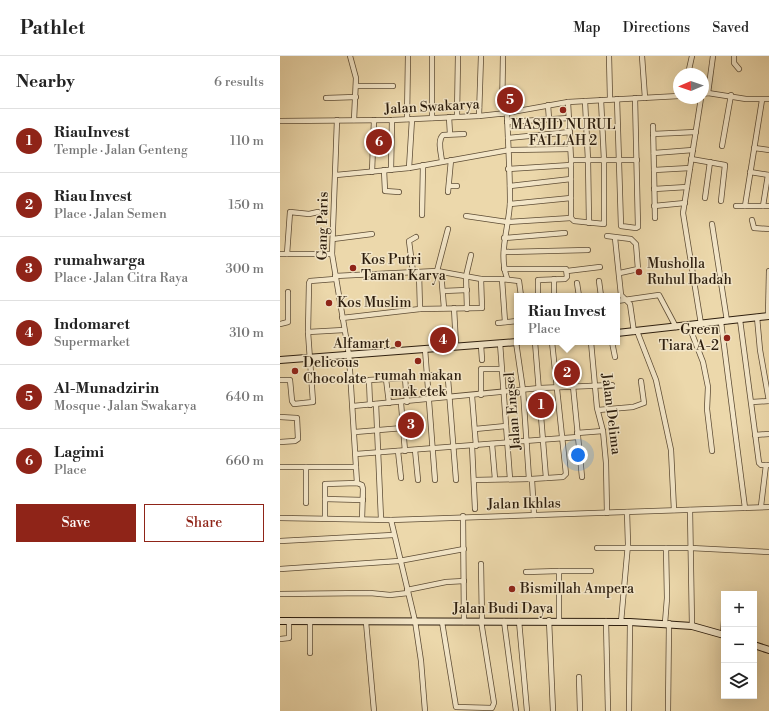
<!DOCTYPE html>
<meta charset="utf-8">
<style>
body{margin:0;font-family:"Libre Bodoni",serif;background:#f2f2f2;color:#222}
.controls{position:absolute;right:12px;bottom:12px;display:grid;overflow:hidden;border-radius:0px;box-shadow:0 4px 16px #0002}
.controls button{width:36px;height:36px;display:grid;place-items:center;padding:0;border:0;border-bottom:1px solid #e0e0e0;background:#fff;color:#222;font:20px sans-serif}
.compass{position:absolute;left:393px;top:12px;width:36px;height:36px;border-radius:50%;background:#fff;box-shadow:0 4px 16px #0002;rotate:268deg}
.you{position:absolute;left:298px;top:399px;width:14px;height:14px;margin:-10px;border:3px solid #fff;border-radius:50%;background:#1a73e8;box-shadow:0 0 0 6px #1a73e833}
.badge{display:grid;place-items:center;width:26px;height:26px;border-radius:50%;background:#8f2418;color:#fff;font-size:13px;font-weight:700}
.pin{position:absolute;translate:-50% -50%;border:2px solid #fff;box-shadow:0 1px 4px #0006}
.popup{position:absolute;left:234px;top:237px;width:106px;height:52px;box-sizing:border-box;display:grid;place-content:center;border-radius:0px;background:#fff;filter:drop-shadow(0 1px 3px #0005);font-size:13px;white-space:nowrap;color:#767676}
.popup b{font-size:15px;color:#222}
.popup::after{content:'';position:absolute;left:50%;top:100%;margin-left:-8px;border:8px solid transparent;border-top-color:#fff}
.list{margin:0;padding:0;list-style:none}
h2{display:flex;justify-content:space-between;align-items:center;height:52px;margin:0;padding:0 16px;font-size:17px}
h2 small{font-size:13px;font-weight:400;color:#767676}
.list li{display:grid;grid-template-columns:26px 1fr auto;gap:12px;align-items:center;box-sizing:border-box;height:64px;padding:0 16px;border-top:1px solid #e0e0e0}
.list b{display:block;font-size:15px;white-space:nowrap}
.list p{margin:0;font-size:13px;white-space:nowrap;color:#767676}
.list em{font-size:13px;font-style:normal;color:#767676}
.actions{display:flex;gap:8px;padding:12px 16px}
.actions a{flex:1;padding:9px 0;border:1px solid #8f2418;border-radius:0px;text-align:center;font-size:14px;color:#8f2418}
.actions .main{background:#8f2418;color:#fff}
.icon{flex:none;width:22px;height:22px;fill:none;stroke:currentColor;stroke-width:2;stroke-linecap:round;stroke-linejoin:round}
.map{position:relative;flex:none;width:489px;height:655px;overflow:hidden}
header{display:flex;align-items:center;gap:24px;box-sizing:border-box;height:56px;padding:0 20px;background:#fff;border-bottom:1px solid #e0e0e0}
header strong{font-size:19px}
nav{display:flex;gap:22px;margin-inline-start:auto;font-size:14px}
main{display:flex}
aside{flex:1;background:#fff}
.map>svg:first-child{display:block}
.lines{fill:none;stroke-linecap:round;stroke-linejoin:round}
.street-casing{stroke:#5d4c35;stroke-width:6}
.secondary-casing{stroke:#2d1e0e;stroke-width:8}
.street{stroke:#f3e6c8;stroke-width:4.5}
.secondary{stroke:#f3e6c8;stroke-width:6}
.poi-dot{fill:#8f2418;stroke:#f3e6c8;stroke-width:1.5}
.labels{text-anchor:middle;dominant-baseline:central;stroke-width:3;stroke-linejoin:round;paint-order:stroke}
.street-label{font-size:14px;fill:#2d1e0e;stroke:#f3e6c8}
.poi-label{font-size:14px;fill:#2d1e0e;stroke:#f3e6c8;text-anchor:start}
</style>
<header>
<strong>Pathlet</strong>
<nav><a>Map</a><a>Directions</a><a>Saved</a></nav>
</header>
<main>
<aside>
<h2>Nearby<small>6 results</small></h2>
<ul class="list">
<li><span class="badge">1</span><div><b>RiauInvest</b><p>Temple · Jalan Genteng</p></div><em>110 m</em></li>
<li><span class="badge">2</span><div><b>Riau Invest</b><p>Place · Jalan Semen</p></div><em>150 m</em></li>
<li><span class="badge">3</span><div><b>rumahwarga</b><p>Place · Jalan Citra Raya</p></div><em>300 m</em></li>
<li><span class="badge">4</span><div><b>Indomaret</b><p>Supermarket</p></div><em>310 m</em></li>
<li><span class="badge">5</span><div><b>Al-Munadzirin</b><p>Mosque · Jalan Swakarya</p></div><em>640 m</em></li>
<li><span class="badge">6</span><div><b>Lagimi</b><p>Place</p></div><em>660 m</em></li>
</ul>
<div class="actions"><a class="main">Save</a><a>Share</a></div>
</aside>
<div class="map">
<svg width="489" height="655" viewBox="0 0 489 655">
<rect width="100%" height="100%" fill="#ecd8ab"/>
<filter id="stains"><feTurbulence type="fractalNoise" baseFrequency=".005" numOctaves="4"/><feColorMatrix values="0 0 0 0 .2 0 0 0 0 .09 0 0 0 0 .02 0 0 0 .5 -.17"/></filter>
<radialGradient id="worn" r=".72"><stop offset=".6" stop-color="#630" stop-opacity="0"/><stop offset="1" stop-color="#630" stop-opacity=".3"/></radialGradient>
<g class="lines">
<g class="street-casing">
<g id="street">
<path d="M70,0L76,22L74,64"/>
<path d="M329,0L330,42"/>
<path d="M362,0L365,42"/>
<path d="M454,0V7L459,13"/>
<path d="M408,18L412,0"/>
<path d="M76,30H113"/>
<path d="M428,37L433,0"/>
<path d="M423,38L428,37L466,43H489"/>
<path d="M46,42L76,41"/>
<path d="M421,42L403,157L421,268"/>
<path d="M337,43L341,170L356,172L358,171L355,42"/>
<path d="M482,44L465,150H489"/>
<path d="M305,45L308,104L309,167"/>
<path d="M288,46L291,104V162"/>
<path d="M268,49L269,63"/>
<path d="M222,58L223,0"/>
<path d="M177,60L178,0"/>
<path d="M199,60L201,0"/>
<path d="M169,61L170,78"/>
<path d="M152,62V0"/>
<path d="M127,63L128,0"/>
<path d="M57,64L52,198L69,299L77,427"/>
<path d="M0,65L112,64L199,60L227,57L288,46L399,40"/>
<path d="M227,66L289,62"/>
<path d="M373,70L375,162"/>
<path d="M373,78L416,76"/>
<path d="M228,82L290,76"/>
<path d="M442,90L451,39"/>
<path d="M474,92L489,94"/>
<path d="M374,97L413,94"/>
<path d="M411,103L445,109L441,145"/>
<path d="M291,104H357"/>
<path d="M162,105C161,97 157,84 163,79L184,78"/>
<path d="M129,112L132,63"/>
<path d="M228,113L291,109"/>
<path d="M104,114L105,135L119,136"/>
<path d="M111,114L112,64"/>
<path d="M374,114L410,112"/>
<path d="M92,116L94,64"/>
<path d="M470,116L489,119"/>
<path d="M56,119L129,112L229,94L290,93"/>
<path d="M169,130H177"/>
<path d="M230,130L291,123"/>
<path d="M374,133L407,131"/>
<path d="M168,136L171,104"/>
<path d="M425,142L430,106"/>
<path d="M230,148L291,142"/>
<path d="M374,150L405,147"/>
<path d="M456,150H465"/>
<path d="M483,150L488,119"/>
<path d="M142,159L143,109"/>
<path d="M186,160L227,166L291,162"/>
<path d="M291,162L294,165L324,168V104L321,44"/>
<path d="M472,164L474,172L489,173"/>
<path d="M432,168L447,265"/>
<path d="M327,180L351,183L356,188L358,213L340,217"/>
<path d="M224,182L285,177"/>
<path d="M335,182L341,239L350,248L354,276"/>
<path d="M53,183L92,178"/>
<path d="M224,196L308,194"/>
<path d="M0,198H52"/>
<path d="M7,198L10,156L29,158L38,156"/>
<path d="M224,213H286L287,221L285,223L258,224V240"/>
<path d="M157,215L168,173"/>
<path d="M287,215L320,211"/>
<path d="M133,216L129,185L136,181"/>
<path d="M161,216L164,252"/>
<path d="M139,217L140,253"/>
<path d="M55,220L157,215L201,223L202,252L140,253L62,262"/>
<path d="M227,222C218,197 229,172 230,146C230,117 228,87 227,57"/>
<path d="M201,223H222"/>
<path d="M274,223V240"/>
<path d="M319,225L321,240"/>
<path d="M297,227L299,240"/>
<path d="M163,235L187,234"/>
<path d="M337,245L379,239L396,271"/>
<path d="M174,252L176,289"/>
<path d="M187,253L186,220L191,199"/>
<path d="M488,260L489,215"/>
<path d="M477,261L480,294L489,345"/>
<path d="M460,264L479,407L481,409H489"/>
<path d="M225,266L222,223L239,225L241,240"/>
<path d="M441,266L465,452"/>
<path d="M218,267L237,265"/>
<path d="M0,268L8,266V236"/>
<path d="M409,270L423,306L428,331L427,353L432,395"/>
<path d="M357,275L376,324L391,394L394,454"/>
<path d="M28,276L64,274"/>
<path d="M236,286L243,334L249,423"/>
<path d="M255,286L266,422"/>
<path d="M311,286L317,352L323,375L326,407L327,457"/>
<path d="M332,286L335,301"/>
<path d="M220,287L230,423"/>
<path d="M201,289L202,304"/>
<path d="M145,293L155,424"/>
<path d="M147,319H164L168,323L176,424"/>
<path d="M0,324H10L12,345L14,348L33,346L28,276L29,227L30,225L55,223"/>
<path d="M293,330L302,421"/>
<path d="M201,339V313H221"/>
<path d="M192,340L196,390"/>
<path d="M472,346L489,345"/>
<path d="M109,347L106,323L125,322L127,346"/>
<path d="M121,347L125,395"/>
<path d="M96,348L101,463"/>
<path d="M90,349L89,324L106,323"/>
<path d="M73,350L260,332L332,329"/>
<path d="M318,354L353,351L364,347L361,325"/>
<path d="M0,361L17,362L18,383L15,385L0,386"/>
<path d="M195,373L226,370"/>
<path d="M75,376L123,372"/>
<path d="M297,377L323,375"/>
<path d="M475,379L489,378"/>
<path d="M212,388L215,423"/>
<path d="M192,390L195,453"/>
<path d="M135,394L138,424"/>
<path d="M118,395L121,422"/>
<path d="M76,398L298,381"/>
<path d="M0,411H76"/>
<path d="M249,423L252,424L254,459"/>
<path d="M251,423L283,421L286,418L272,286"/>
<path d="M194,424L249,423"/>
<path d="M45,443L83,444"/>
<path d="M26,447V411"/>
<path d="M481,450L486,409"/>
<path d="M410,454L412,570"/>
<path d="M183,460L184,566"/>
<path d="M0,462L111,464L489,451"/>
<path d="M45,462V428L77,427L82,429L83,433L82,463"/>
<path d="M111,464L135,565L141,605L145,655"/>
<path d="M0,485L113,479"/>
<path d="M317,492H411L489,496"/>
<path d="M201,508L202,565"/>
<path d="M0,513L119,505L184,493"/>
<path d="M246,516L279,515"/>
<path d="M127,534L166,526L184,525"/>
<path d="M0,538L90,537L110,539L128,537"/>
<path d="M269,564L273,655"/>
<path d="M224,565L236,655"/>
<path d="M239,565L247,655"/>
<path d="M279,565V515H311"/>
<path d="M326,565L328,655"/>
<path d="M30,566V597"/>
<path d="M86,566L94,655"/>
<path d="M162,566L176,651L212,652L214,647L201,565"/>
<path d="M341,566L348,488L347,456"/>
<path d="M385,567L387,542L386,492"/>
<path d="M443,578L444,564"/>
<path d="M0,583L9,582V566"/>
<path d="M299,621L300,655"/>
<path d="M349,655L350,566"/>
<path d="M388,655L389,567"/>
</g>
</g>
<g class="secondary-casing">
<g id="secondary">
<path d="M337,277L489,260"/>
<path d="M0,304L237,286"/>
<path d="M0,565L350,566L412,570L444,579"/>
<path d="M474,589L489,594"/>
</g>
</g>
<use href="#street" class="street"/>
<use href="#secondary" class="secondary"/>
</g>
<g class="poi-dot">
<circle cx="283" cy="54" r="4"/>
<circle cx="73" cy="212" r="4"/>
<circle cx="359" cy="216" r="4"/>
<circle cx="49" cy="247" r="4"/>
<circle cx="447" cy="282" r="4"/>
<circle cx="118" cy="288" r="4"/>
<circle cx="138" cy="305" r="4"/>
<circle cx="15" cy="315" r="4"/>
<circle cx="232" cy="533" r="4"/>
</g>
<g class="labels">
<g class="street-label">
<text transform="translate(152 51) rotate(-3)">Jalan Swakarya</text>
<text transform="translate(43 170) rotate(-89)">Gang Paris</text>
<text transform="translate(233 355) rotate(-95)">Jalan Engsel</text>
<text transform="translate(331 358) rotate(83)">Jalan Delima</text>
<text transform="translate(244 448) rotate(-1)">Jalan Ikhlas</text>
<text x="223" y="553">Jalan Budi Daya</text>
</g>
<g class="poi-label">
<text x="283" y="69" text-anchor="middle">MASJID NURUL<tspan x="283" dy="16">FALLAH 2</tspan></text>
<text x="81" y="204">Kos Putri<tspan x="81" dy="16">Taman Karya</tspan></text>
<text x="367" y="208">Musholla<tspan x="367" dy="16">Ruhul Ibadah</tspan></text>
<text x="57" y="247">Kos Muslim</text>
<text x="439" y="274" text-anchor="end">Green<tspan x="439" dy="16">Tiara A-2</tspan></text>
<text x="110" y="288" text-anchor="end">Alfamart</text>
<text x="23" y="307">Delicous<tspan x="23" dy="16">Chocolate</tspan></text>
<text x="138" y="320" text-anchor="middle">rumah makan<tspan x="138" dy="16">mak etek</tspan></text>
<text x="240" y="533">Bismillah Ampera</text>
</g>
</g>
<rect width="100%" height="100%" filter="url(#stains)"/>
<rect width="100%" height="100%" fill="url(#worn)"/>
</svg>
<div class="controls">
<button>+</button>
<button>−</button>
<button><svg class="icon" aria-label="layers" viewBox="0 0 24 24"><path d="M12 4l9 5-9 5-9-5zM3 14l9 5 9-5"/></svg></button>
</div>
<svg class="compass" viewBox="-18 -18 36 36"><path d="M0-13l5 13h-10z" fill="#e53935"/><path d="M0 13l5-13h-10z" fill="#767676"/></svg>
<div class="you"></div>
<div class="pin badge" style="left:261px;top:349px">1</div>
<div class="pin badge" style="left:287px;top:317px">2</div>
<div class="popup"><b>Riau Invest</b>Place</div>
<div class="pin badge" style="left:131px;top:369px">3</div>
<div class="pin badge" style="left:163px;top:284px">4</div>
<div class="pin badge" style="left:230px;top:44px">5</div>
<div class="pin badge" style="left:99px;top:86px">6</div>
</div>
</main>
